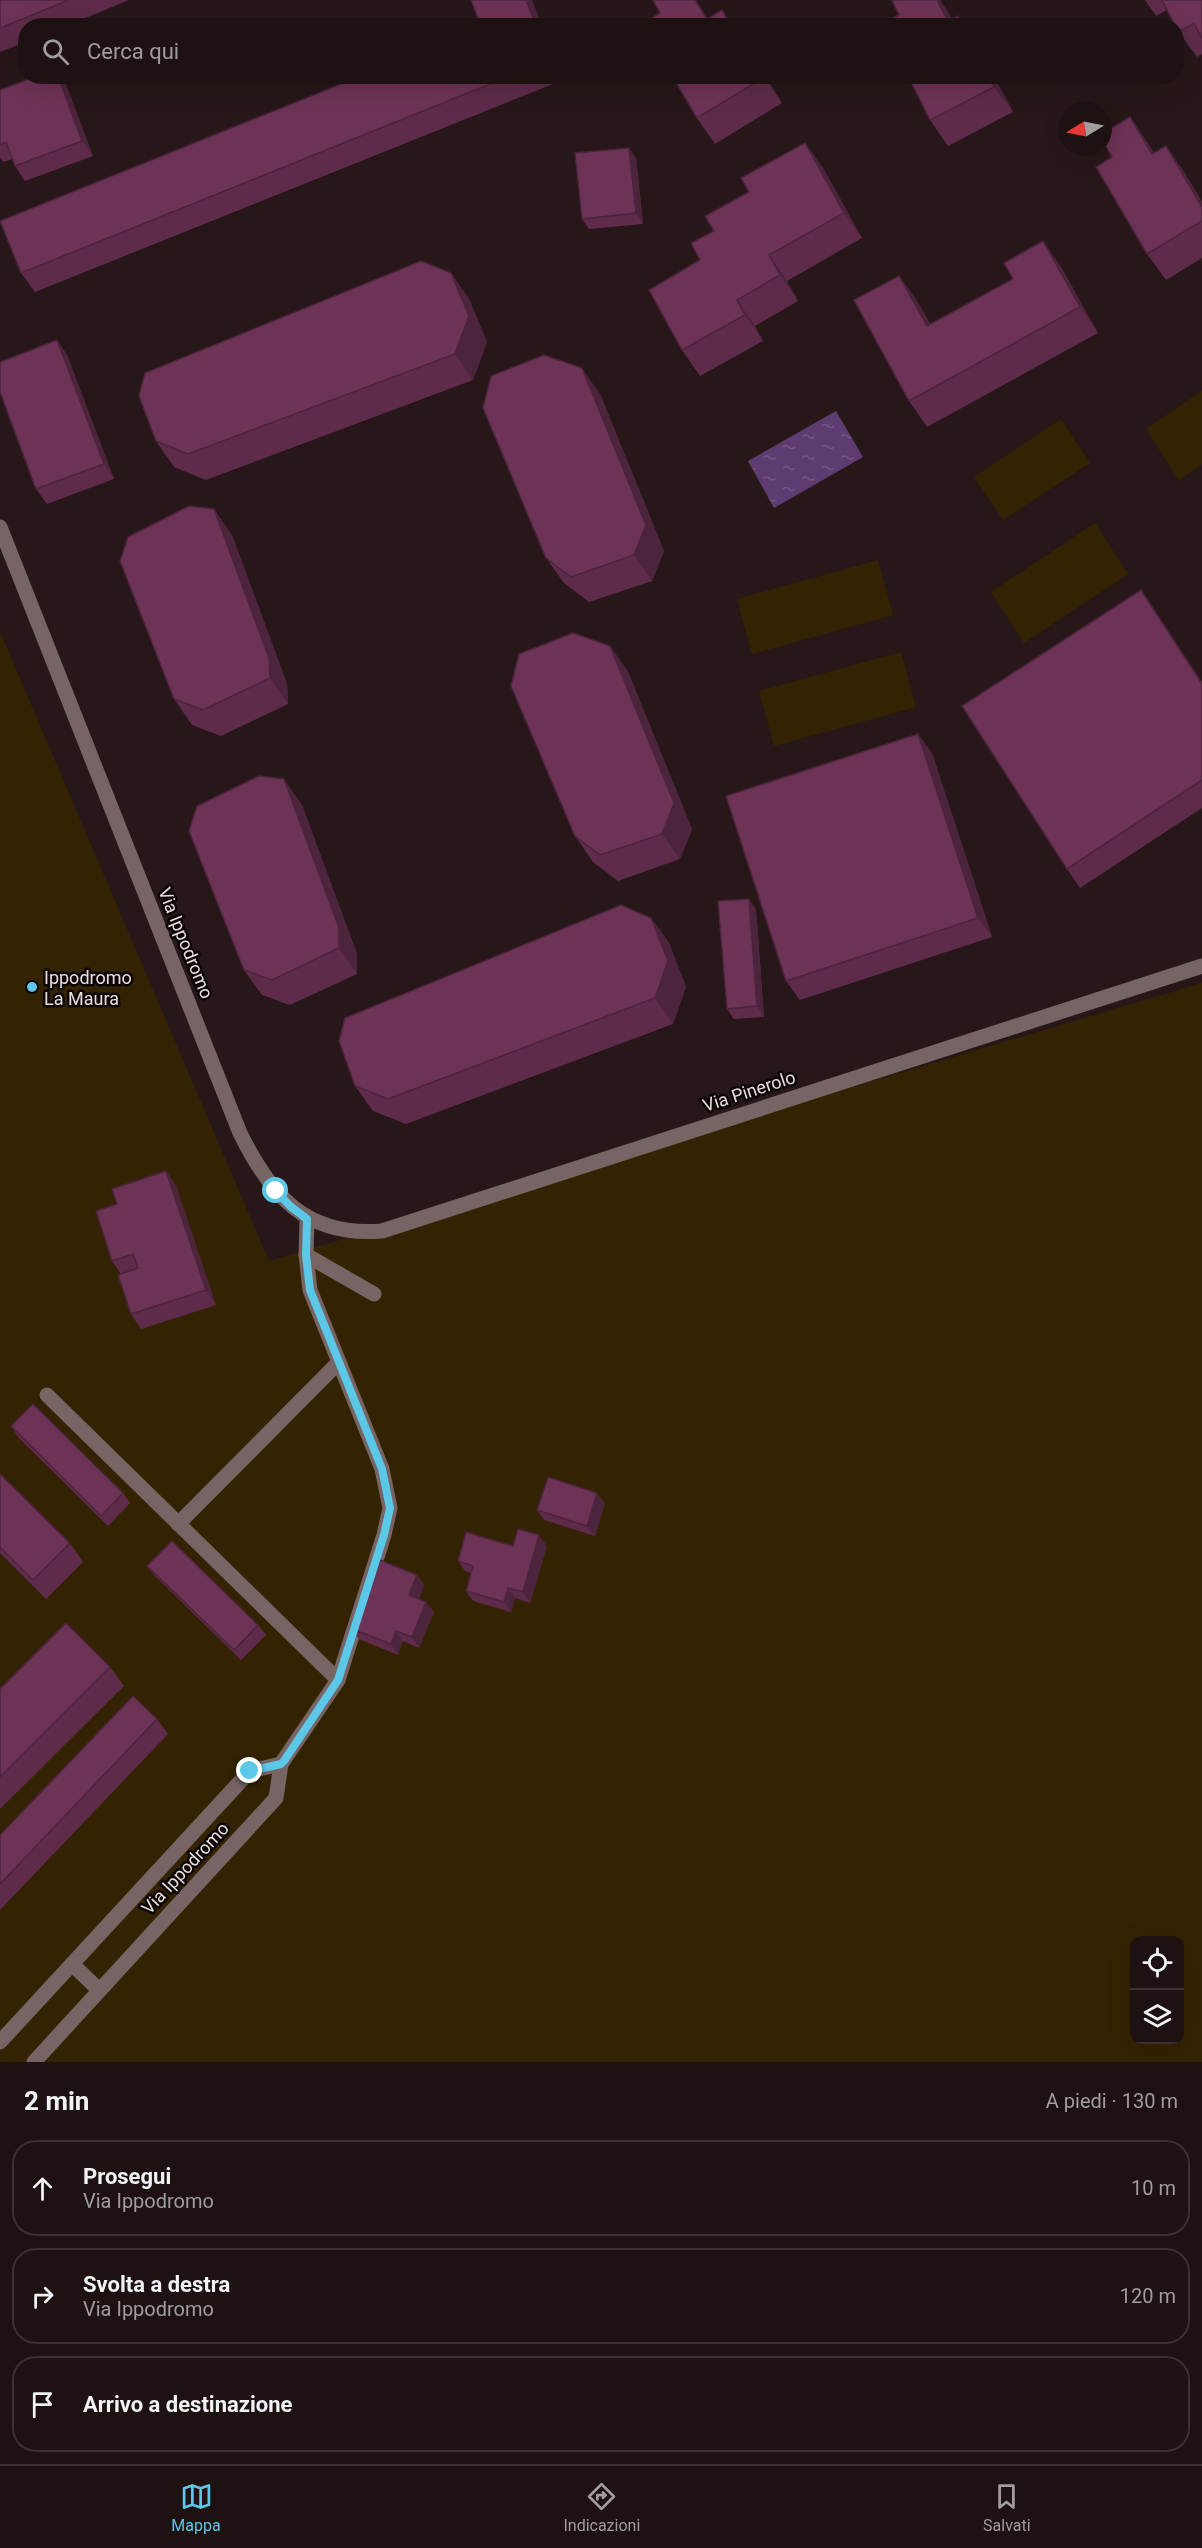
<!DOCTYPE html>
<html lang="it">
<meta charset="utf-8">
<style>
body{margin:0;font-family:Roboto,sans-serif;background:#2a1f20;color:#f1f3f6}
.controls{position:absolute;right:18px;bottom:18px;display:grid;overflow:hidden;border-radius:12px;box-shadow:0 6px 24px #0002}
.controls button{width:54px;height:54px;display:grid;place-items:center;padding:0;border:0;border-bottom:2px solid #3b3132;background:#1d1112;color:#f1f3f6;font:30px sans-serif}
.compass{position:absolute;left:1058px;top:102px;width:54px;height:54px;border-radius:50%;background:#1d1112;box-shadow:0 6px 24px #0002;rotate:260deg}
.stop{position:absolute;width:18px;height:18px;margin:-14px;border:4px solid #5ac8e6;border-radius:50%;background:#fff}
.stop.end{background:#5ac8e6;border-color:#fff;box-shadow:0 2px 6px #0008}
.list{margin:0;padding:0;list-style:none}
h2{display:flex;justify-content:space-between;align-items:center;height:78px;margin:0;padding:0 24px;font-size:26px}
h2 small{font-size:20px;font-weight:400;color:#a09d9f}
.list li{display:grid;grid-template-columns:39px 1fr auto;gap:18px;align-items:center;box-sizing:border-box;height:96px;margin:0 12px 12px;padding:0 12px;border:2px solid #3b3132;border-radius:24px}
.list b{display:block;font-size:22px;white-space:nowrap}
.list p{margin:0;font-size:20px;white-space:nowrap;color:#a09d9f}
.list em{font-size:20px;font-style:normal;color:#a09d9f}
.icon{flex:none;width:33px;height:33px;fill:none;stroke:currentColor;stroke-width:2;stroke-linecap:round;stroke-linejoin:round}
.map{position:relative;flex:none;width:1202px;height:2062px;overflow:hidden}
.search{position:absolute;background:#1d1112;box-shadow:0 6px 24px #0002;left:18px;right:18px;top:18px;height:66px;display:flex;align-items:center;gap:15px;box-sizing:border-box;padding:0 21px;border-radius:24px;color:#a09d9f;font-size:22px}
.sheet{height:402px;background:#1d1112}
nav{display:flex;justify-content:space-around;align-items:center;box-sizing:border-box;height:84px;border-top:2px solid #3b3132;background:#1d1112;font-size:16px;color:#a09d9f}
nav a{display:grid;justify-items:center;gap:3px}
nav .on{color:#5ac8e6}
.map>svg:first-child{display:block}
.pitch{fill:#342302;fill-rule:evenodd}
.water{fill:url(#water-ripples)}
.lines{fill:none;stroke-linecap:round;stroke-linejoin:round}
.service{stroke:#776464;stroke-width:15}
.minor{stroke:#776464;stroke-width:15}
.wall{fill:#5e2c4a}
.shaded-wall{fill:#4c243c}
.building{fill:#6d3356;stroke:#4c243c;stroke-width:1.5}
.route{stroke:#5ac8e6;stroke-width:8}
.poi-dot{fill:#5ac8e6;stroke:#0b0505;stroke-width:2}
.labels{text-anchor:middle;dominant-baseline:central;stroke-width:5;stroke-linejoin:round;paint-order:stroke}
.street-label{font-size:18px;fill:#e8dddd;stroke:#0b0505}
.poi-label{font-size:18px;fill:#e8dddd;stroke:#0b0505;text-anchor:start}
</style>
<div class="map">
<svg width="1202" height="2062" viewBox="0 0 1202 2062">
<defs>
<pattern id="water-ripples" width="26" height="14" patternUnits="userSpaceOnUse" patternTransform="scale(1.5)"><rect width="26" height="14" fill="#5e3b70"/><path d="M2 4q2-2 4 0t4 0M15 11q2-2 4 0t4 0" fill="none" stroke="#755784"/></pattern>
</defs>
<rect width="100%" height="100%" fill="#271718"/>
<g class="pitch">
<path d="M1202,391V464L1179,480L1146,429Z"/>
<path d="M1061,419L1090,463L1003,520L974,477Z"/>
<path d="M1095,523L1128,574L1024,643L991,592Z"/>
<path d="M878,560L893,615L752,654L737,599Z"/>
<path d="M0,632L269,1261L1202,983V2062H0ZM1134,1940H1180V2040H1134Z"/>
<path d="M901,652L916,707L774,746L759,691Z"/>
</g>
<path class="water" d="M836,411L863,457L774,508L748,461Z"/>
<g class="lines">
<g class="service">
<path d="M306,1255L374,1294"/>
<path d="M47,1395L338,1680"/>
<path d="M178,1524L339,1362"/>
<path d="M281,1764L338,1680L384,1535L390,1508L382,1469L310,1290L306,1255L307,1219"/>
<path d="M72,1964L99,1990"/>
<path d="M0,2042L250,1771L281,1764L276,1798L34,2062"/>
</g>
<path class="minor" d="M0,527L240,1133C271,1196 306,1237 382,1231L1202,966"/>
</g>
<g class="wall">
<path d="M0,0H129L66,26H26V42L0,52Z"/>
<path d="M1145,0H1202V54L1197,57L1179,32L1167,10L1156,16Z"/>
<path d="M37,76H60L66,85L93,156L25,181L15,166L12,159L3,162L0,158V90Z"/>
<path d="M361,76H562L563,80L35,292L21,273Z"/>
<path d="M672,76H765L782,103L715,144L697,118Z"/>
<path d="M994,76L1013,112L948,146L930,120Z"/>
<path d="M1130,117L1154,153L1166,146L1184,172L1202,202V258L1166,280L1147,254L1112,157Z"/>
<path d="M805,143L823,168L862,238L787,281L798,301L755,326L763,341L700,376L682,350L714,231L749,192Z"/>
<path d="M636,158L643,224L589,229L582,219Z"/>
<path d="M1061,267L1098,333L927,427L909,401L899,276L917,301L930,324Z"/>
<path d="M451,273L469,299L487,342L473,380L206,480L174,467L156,441Z"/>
<path d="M57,340L67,355L114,479L47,504L36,489Z"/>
<path d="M600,394L664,551L652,581L589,602L564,583L546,558Z"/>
<path d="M232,535L287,684L288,704L221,736L192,725L174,699Z"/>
<path d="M1141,590L1202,682V808L1080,888L1067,869Z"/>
<path d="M610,646L628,672L692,829L680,859L618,881L593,862L575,836Z"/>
<path d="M932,753L992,937L800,1000L786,981Z"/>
<path d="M302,805L357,954V974L290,1005L262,995L244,970Z"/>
<path d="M756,909L764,1017L734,1019L727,1009Z"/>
<path d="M651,918L669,943L686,987L673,1024L406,1124L373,1111L355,1086Z"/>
<path d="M166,1171L176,1186L216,1305L141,1329L131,1314L121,1274L112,1261L117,1204Z"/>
<path d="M11,1426L123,1493L130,1503L108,1526L18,1437Z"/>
<path d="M0,1474L70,1543L83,1562L46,1599L0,1553Z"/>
<path d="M605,1503L595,1536L544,1520L537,1510Z"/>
<path d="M513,1546H547L530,1603L515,1598L511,1612L473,1601L466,1591L471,1573L465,1571L458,1561Z"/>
<path d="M147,1566L258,1625L266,1635L241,1660L155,1576Z"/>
<path d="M417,1575L424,1585L419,1599L434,1612L419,1648L403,1641L398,1655L359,1639L352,1629Z"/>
<path d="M110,1667L124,1686L0,1809V1689Z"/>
<path d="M157,1719L168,1734L0,1910V1835Z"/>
</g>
<g class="shaded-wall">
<path d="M526,0H532L542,26H536Z"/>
<path d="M695,0H696L713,26H712Z"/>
<path d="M937,0H940L949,13L955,26L948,21Z"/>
<path d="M58,76H60L66,85L93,156L82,141Z"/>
<path d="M763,76H765L782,103Z"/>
<path d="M989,76H994L1013,112L994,87Z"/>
<path d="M1130,117L1148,143L1170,180L1152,154Z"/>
<path d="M805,143L823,168L862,238L844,213Z"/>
<path d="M1166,146L1184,172L1202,202V207Z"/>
<path d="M629,148L636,158L643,224L636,213Z"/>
<path d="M1043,241L1061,267L1098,333L1080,307Z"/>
<path d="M769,255L787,281L798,301L780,275Z"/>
<path d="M451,273L469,299L487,342L473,380L455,354Z"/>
<path d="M899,276L917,301L945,352L927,326Z"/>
<path d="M737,300L755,326L763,341L745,315Z"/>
<path d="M57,340L67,355L114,479L104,464Z"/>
<path d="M582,368L600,394L664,551L652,581L634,555Z"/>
<path d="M214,509L232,535L287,684L288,704L270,678Z"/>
<path d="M1141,590L1202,682V684Z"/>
<path d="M610,646L628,672L692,829L680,859L662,834Z"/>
<path d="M918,734L932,753L992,937L978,918Z"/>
<path d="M284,779L302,805L357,954V974L339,948Z"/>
<path d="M749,899L756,909L764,1017L757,1006Z"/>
<path d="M651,918L669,943L686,987L673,1024L655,998Z"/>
<path d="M166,1171L176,1186L216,1305L206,1290Z"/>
<path d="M597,1493L605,1503L595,1536L587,1526Z"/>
<path d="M539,1535L547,1546L530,1603L523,1592Z"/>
<path d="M417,1575L424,1585L417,1605L409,1595Z"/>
<path d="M508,1588L515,1598L511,1612L504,1602Z"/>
<path d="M426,1602L434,1612L419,1648L412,1637Z"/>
<path d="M396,1631L403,1641L398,1655L391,1644Z"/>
</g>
<g class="building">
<path d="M0,0H69L0,28Z"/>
<path d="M471,0H526L536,26H481Z"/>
<path d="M653,0H695L707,19L722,10L731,26H641V25L660,13Z"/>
<path d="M892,0H937L948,21L958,16L963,26H882L881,24L899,15Z"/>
<path d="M1162,0H1202V39L1194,23L1179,32L1176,26H1175Z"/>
<path d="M37,76H58L82,141L15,166L6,142L0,145V90Z"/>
<path d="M361,76H510L21,273L0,221Z"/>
<path d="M672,76H763V78L697,118Z"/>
<path d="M908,76H989L994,87L930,120Z"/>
<path d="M1130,117L1152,154L1166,146L1202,207V221L1147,254L1096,167L1112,157L1103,141V133Z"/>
<path d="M805,143L844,213L769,255L780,275L737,300L745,315L682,350L649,290L700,260L691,243L714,231L705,216L749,192L741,178Z"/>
<path d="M629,148L636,213L582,219L575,153Z"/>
<path d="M1043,241L1080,307L909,401L854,300L899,276L927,326L1013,279L1004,263Z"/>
<path d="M421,261L451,273L469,316L455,354L188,454L156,441L139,396L145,373Z"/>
<path d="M57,340L104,464L36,489L0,392V362Z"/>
<path d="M544,355L582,368L646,525L634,555L571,577L546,558L483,408L491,376Z"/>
<path d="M189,506L214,509L269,658L270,678L203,710L174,699L120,561L128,537Z"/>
<path d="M1141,590L1202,684V780L1067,869L962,706Z"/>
<path d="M573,633L610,646L674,803L662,834L600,855L575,836L511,686L519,654Z"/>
<path d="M918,734L978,918L786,981L726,796Z"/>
<path d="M259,776L284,779L339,928V948L272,980L244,970L189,831L197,806Z"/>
<path d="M749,899L757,1006L727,1009L718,901Z"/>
<path d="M621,905L651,918L668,961L655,998L388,1099L355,1086L339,1041L345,1018Z"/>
<path d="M166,1171L206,1290L131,1314L118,1275L138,1268L133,1254L112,1261L96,1211L117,1204L112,1189Z"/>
<path d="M33,1404L123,1493L101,1516L11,1426Z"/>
<path d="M0,1474L70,1543L33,1580L0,1547Z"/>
<path d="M548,1477L597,1493L587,1526L537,1510Z"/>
<path d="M518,1529L539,1535L523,1592L508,1588L504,1602L466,1591L473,1566L458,1561L466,1532L513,1546Z"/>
<path d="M172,1541L258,1625L234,1650L147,1566Z"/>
<path d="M380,1560L417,1575L409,1595L426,1602L412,1637L396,1631L391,1644L352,1629Z"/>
<path d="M66,1623L110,1667L0,1777V1689Z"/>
<path d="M133,1696L157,1719L0,1884V1835Z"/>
</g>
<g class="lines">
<path class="route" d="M250,1771L281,1764L284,1761L338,1680L384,1535L390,1508L382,1469L310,1290L306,1255L307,1219L290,1206L276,1191"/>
</g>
<circle class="poi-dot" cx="32" cy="987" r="6"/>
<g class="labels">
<g class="street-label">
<text transform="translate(186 943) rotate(68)">Via Ippodromo</text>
<text transform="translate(749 1091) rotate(-18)">Via Pinerolo</text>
<text transform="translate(185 1868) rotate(-47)">Via Ippodromo</text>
</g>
<g class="poi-label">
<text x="44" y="977">Ippodromo<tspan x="44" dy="21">La Maura</tspan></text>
</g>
</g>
</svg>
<div class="controls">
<button><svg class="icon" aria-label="locate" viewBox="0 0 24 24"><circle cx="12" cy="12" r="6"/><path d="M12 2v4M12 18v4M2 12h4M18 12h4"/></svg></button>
<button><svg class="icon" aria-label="layers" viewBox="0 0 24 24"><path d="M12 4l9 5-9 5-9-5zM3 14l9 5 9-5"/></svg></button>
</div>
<svg class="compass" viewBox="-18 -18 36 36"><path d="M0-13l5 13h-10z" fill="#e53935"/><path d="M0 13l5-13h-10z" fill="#a09d9f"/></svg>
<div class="stop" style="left:276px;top:1191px"></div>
<div class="stop end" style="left:250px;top:1771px"></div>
<div class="search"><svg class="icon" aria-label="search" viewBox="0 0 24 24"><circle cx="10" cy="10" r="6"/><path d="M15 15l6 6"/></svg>Cerca qui</div>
</div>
<section class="sheet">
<h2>2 min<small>A piedi · 130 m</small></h2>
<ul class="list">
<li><svg class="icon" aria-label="ahead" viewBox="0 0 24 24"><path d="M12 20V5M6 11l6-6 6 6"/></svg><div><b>Prosegui</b><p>Via Ippodromo</p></div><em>10 m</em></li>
<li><svg class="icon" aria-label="right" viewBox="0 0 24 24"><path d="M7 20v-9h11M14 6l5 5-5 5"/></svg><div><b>Svolta a destra</b><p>Via Ippodromo</p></div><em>120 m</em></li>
<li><svg class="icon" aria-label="arrive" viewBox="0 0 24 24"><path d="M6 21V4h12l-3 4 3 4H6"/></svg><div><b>Arrivo a destinazione</b></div></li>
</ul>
</section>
<nav>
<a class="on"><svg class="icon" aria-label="map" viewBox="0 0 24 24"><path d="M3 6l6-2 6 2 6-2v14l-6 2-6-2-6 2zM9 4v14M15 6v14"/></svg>Mappa</a>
<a><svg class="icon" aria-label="directions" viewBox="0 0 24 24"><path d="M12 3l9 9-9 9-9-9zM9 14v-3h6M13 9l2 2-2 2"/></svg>Indicazioni</a>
<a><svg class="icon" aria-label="saved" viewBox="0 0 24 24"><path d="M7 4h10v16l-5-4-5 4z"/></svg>Salvati</a>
</nav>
